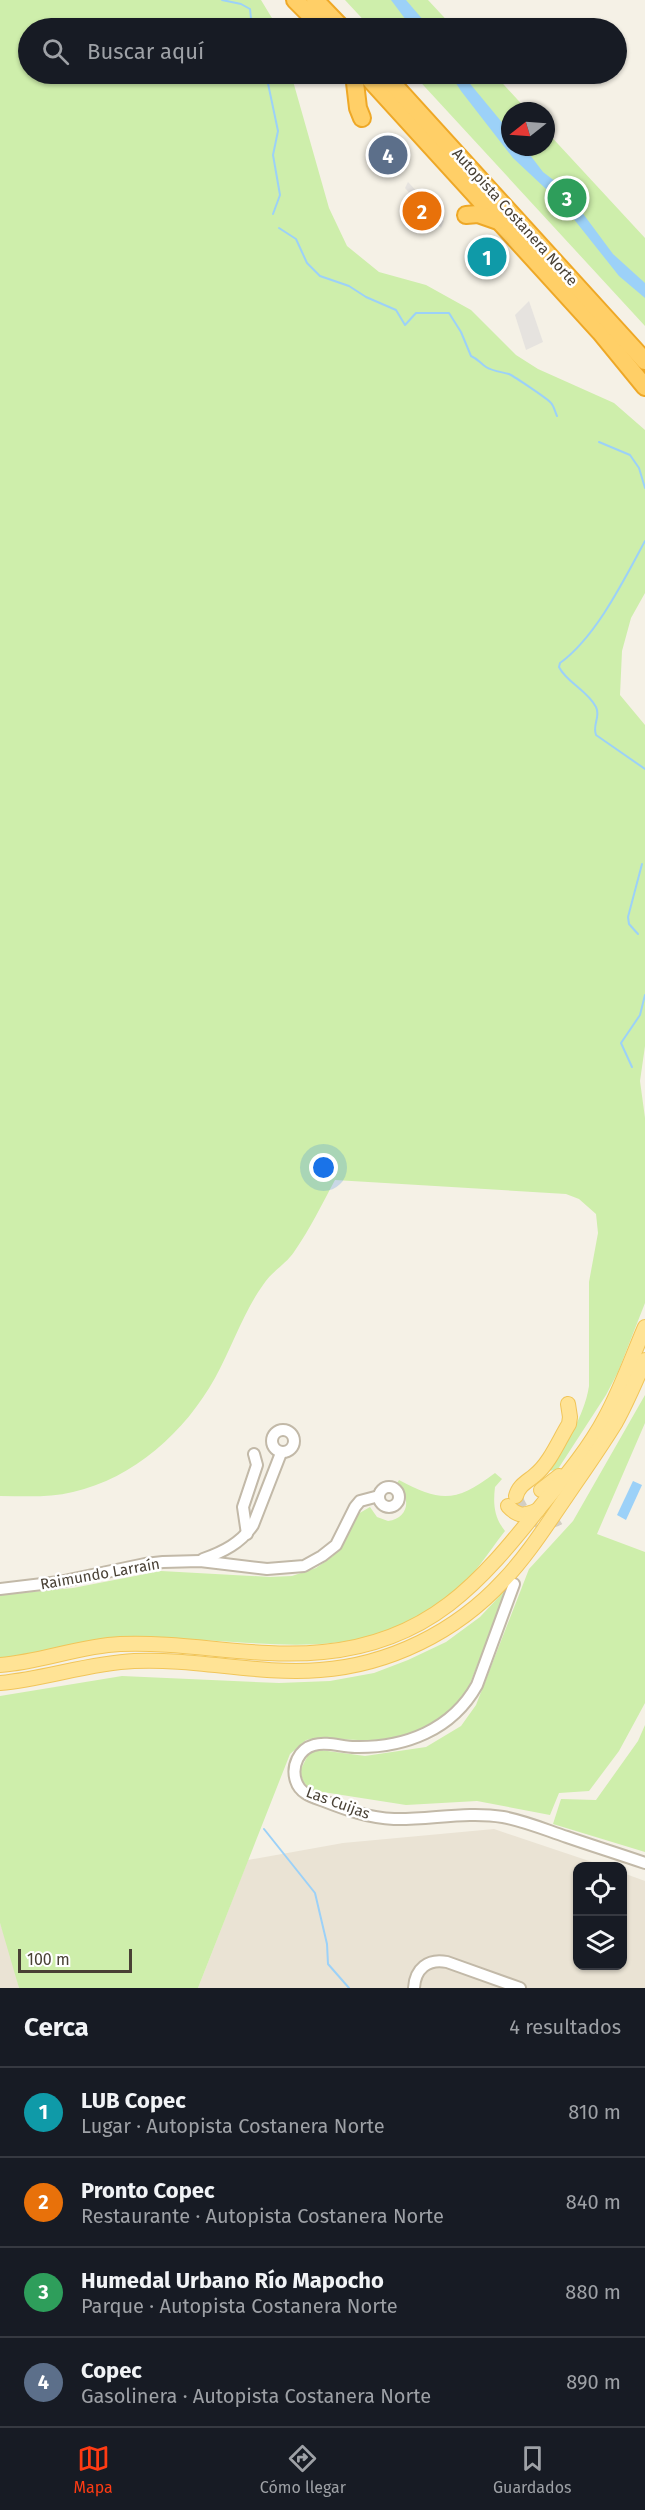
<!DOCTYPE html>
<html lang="es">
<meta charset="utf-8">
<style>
body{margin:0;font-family:"Fira Sans",sans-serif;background:#20242c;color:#f1f3f6}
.controls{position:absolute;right:18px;bottom:18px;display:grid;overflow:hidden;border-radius:12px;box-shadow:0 2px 4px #0004}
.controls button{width:54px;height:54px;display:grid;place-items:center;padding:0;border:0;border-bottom:2px solid #363941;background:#171b24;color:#f1f3f6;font:30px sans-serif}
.compass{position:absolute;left:501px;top:102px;width:54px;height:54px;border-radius:50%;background:#171b24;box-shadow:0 2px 4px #0004;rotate:253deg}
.scale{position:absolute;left:18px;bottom:15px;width:114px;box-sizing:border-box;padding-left:6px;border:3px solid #494135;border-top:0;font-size:16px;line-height:21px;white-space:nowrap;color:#494135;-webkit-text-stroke:4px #fff;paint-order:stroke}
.you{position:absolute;left:324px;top:1168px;width:21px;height:21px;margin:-15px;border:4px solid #fff;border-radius:50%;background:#1a73e8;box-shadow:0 0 0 9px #1a73e833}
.badge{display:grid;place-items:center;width:39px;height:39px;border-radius:50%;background:#ff3b13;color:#fff;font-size:20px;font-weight:700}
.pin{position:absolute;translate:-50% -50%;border:3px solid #fff;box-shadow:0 2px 6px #0006}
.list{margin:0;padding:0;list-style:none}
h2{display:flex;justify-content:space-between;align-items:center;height:78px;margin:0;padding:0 24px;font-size:26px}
h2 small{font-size:20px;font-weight:400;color:#9ea1a6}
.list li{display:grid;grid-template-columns:39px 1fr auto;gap:18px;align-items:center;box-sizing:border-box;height:90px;padding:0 24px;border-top:2px solid #363941}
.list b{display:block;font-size:22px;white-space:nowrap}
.list p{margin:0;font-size:20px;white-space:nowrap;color:#9ea1a6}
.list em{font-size:20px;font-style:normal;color:#9ea1a6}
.icon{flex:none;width:33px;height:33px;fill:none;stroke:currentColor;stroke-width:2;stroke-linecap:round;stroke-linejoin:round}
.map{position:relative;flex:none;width:645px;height:1988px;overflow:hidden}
.search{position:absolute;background:#171b24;box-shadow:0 2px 4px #0004;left:18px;right:18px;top:18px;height:66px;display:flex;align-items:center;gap:15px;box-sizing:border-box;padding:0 21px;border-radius:33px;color:#9ea1a6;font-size:22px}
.sheet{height:438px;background:#171b24}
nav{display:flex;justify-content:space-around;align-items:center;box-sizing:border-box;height:84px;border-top:2px solid #363941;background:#171b24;font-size:16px;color:#9ea1a6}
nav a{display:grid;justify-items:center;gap:3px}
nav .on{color:#ff3b13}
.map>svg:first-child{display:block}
.residential{fill:#eae3d4}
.green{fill:#ceeeab}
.parking{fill:#e6e3df}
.water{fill:#9cd1f8}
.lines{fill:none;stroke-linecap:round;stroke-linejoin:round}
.stream{stroke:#9cd1f8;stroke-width:2}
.major-tunnel{stroke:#d3cec3;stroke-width:14;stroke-dasharray:14 7;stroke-linecap:butt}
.minor-casing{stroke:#c2b9a8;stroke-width:14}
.major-casing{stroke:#f1c559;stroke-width:16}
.highway-casing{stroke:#eea827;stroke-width:20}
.minor{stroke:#fff;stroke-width:10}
.major{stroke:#ffe395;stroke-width:14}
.highway{stroke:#ffcf67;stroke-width:16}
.labels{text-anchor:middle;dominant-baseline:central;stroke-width:5;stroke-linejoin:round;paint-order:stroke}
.street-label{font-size:15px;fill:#494135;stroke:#fff}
</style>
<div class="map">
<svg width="645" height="1988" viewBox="0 0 645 1988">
<rect width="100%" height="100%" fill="#f5f1e6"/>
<g class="residential">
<path d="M494,1829L604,1866H578V1966H622L623,1873L645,1881V1988H198L248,1860L343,1843Z"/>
<path d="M0,1923L12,1957L19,1988H0Z"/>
</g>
<g class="green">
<path d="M0,0H261L278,28H28V74H291L329,208L347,246L379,272L426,285L471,310L516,355L538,369L614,403L645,430V593L631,618L622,651L620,695L645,725V1046L640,1081L645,1118V1303L618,1372L606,1395L558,1469L550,1471C565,1443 584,1418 589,1386V1282L598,1233L596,1214L579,1199L566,1194L335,1180C322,1204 310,1229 294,1252C286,1264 271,1272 263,1285C244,1311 231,1349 215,1378C185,1432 134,1478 73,1492C49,1498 24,1496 0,1496Z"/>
<path d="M345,0H428L454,28H371Z"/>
<path d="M413,74H494L528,111H510V147H546V131L645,238V326Z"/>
<path d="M645,1395V1423L597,1534L645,1552V1703L619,1751L589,1791L559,1793L550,1815L477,1801L406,1805L310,1790L303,1781L300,1771L309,1753L320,1750L365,1756L426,1747L461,1726L476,1705L529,1569L573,1521Z"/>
<path d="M495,1473L502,1479L495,1487C493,1504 494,1517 505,1531C487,1554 470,1582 446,1600C352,1669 259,1637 154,1639C141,1639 127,1642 113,1644C76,1649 38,1655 0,1659V1595L73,1588L161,1571L270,1577L292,1576L316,1568L333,1556L358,1514L370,1507L377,1517L388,1521C409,1518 412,1497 396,1485L399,1480C442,1503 456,1502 495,1473Z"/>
<path d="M509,1586L467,1691C447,1722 407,1739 371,1740C349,1741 327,1737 306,1740L290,1754L198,1988H19L0,1923V1696L122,1676L279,1683L330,1681L374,1673L408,1660L446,1642L480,1617Z"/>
<path d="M645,1725V1852L553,1824L561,1799L596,1800L638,1741Z"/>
</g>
<g class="parking">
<path d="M408,182L444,221L441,228L405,188Z"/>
<path d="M529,301L543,342L526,350L515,315Z"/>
</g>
<g class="water">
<path d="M391,0H406L430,28H412Z"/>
<path d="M450,74H462L510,132V147H524L543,172L564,188L613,254L645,283V298L619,276L561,203L513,158L461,91Z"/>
<path d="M633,1481L642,1485L626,1520L617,1515Z"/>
</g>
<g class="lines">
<g class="stream">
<path d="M222,0L241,4L250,9L252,28"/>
<path d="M266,74L278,131L273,155L280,195L273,214"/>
<path d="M279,228L296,239L307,263L320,276L349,286L366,297L396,310L405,325L416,313H449L461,332L471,356C478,359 480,363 486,367C492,371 502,372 509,374C515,377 548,399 551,403C554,406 555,412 557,416"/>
<path d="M599,442L630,455L639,468L645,488"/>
<path d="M645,541C624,580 596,637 560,663L559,667C566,682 587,690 596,707C601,717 592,724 596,735L645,769"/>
<path d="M638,934L629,924L628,917L642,864"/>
<path d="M632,1067L621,1043L640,1015L645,995"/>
<path d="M264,1829L315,1893L327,1944L328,1964L349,1988"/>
</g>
<path class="major-tunnel" d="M516,1496C519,1518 548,1531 563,1514"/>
<g class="minor-casing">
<g id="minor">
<circle cx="283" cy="1441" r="11"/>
<circle cx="389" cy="1497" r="10"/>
<path d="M247,1534L243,1507L257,1465L254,1454"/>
<path d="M203,1559C223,1552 241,1543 253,1525L281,1453"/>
<path d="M514,1584L477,1685C452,1730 405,1748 355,1747C342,1747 327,1741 314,1745C299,1749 291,1766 296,1781C300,1794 313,1797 324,1801C347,1810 369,1818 394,1819C429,1820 467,1811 503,1817C525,1821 546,1830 567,1837C593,1846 619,1854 645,1863"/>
<path d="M0,1589L59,1582L145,1564L163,1562L200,1561L267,1569L304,1566L322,1556L336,1545L355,1507L360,1501L379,1496"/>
<path d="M414,1988C415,1969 428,1958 447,1962L520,1988"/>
</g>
</g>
<g class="major-casing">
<g id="major">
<path d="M541,1490L559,1476"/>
<path d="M516,1496C519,1485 527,1482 535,1475C550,1463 559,1440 569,1424L570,1417L568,1404"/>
<path d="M508,1506C518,1517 524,1516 538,1510"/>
<path d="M0,1665C41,1662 79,1646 120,1644C188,1641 256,1659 323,1652C429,1642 480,1583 541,1506C564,1478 588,1450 605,1418C621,1389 632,1357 645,1327"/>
<path d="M0,1683C45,1679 89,1663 134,1661C196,1658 258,1675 320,1670C389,1665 456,1632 503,1581C527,1556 546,1526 566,1497C583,1472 600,1448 616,1422C627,1402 636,1381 645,1360"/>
</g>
</g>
<g class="highway-casing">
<g id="highway">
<path d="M295,0L323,28"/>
<path d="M315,0L342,28"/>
<path d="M354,74L358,108L362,118"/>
<path d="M365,74L600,332L645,387"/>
<path d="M384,74L645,361"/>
<path d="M466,215L478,214L498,221"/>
</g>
</g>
<use href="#minor" class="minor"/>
<use href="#major" class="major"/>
<use href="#highway" class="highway"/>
</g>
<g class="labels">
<g class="street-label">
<text transform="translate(515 217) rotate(48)">Autopista Costanera Norte</text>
<text transform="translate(100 1574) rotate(-10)">Raimundo Larraín</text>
<text transform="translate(338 1803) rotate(20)">Las Cuijas</text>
</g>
</g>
</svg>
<div class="controls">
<button><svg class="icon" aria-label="locate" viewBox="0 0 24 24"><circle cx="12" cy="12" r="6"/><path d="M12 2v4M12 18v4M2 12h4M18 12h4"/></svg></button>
<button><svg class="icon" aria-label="layers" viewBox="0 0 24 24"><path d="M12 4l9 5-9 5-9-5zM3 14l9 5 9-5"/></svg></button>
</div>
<svg class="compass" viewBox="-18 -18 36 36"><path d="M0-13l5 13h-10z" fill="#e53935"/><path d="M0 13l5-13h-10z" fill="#9ea1a6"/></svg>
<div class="scale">100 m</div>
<div class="you"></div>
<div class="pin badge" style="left:487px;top:257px;background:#0f9aa8">1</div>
<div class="pin badge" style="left:422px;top:211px;background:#e8710a">2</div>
<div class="pin badge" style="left:567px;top:198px;background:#2e9e5b">3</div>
<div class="pin badge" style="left:388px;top:155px;background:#5c6f8a">4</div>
<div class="search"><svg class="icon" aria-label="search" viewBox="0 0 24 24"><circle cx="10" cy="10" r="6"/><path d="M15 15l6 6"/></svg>Buscar aquí</div>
</div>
<section class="sheet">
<h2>Cerca<small>4 resultados</small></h2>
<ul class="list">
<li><span class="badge" style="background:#0f9aa8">1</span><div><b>LUB Copec</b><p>Lugar · Autopista Costanera Norte</p></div><em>810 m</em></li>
<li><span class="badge" style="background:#e8710a">2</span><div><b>Pronto Copec</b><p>Restaurante · Autopista Costanera Norte</p></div><em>840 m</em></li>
<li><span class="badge" style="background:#2e9e5b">3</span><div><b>Humedal Urbano Río Mapocho</b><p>Parque · Autopista Costanera Norte</p></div><em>880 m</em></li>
<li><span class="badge" style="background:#5c6f8a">4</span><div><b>Copec</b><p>Gasolinera · Autopista Costanera Norte</p></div><em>890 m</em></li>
</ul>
</section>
<nav>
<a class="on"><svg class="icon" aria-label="map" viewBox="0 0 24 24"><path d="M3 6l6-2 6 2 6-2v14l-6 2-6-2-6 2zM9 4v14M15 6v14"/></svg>Mapa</a>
<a><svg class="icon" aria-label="directions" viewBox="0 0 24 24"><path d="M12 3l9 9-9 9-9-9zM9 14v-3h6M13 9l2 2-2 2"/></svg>Cómo llegar</a>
<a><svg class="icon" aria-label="saved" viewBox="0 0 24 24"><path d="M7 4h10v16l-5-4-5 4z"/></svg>Guardados</a>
</nav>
